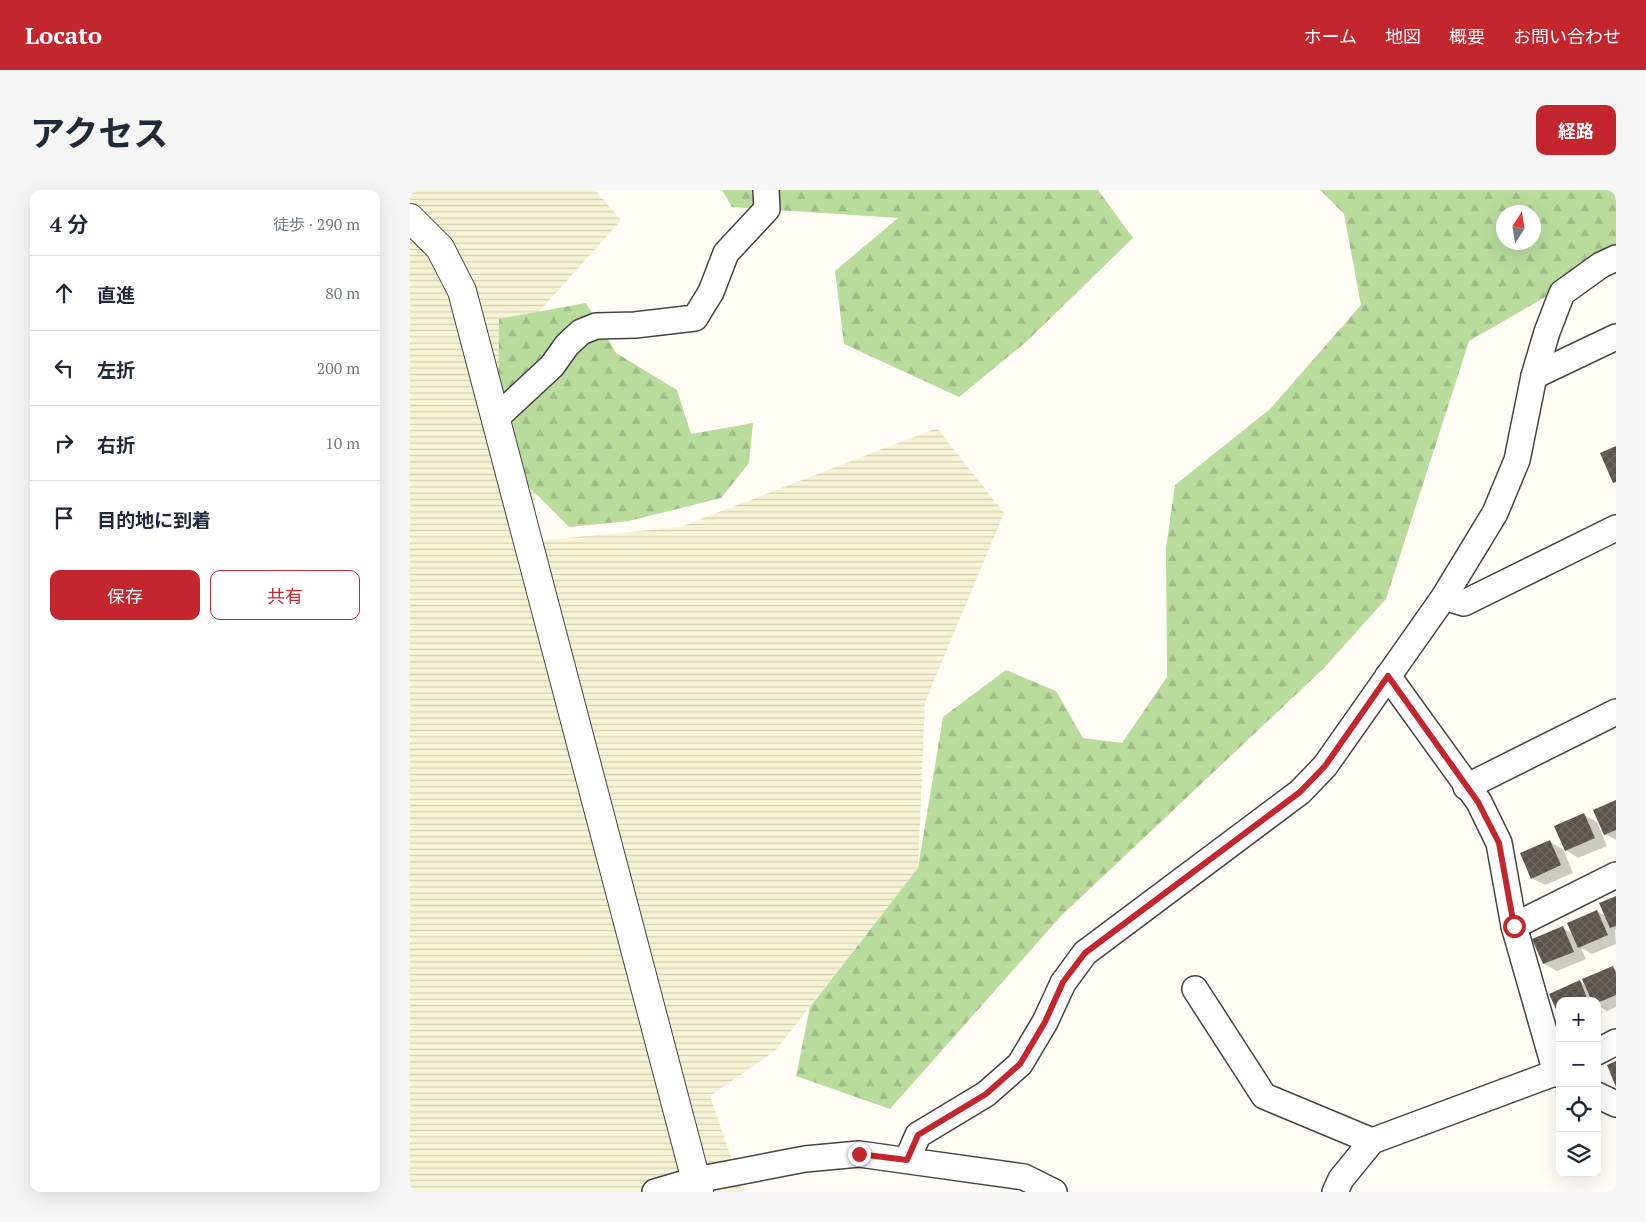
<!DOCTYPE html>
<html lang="ja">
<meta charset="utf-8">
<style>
body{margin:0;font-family:"PT Serif","Noto Sans JP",serif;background:#f6f6f7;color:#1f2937}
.controls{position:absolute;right:15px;bottom:15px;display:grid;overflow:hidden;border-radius:10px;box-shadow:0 5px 20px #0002}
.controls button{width:45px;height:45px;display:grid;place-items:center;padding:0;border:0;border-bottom:1px solid #e0e1e3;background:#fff;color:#1f2937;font:25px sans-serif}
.compass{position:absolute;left:1086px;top:15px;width:45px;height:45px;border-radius:50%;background:#fff;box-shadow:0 5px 20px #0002;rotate:12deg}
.stop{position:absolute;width:15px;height:15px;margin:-11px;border:4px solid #c4262e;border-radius:50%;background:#fff}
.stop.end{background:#c4262e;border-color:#fff;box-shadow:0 1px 5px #0008}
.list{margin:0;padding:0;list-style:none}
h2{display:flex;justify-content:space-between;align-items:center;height:65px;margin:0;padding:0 20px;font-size:21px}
h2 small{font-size:16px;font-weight:400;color:#747a83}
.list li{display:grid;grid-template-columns:32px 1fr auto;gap:15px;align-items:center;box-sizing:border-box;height:75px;padding:0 20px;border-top:1px solid #e0e1e3}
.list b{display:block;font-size:19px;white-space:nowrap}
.list em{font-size:16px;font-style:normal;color:#747a83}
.actions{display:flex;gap:10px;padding:15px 20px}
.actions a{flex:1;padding:11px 0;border:1px solid #c4262e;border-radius:10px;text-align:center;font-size:18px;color:#c4262e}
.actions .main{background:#c4262e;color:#fff}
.icon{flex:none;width:28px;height:28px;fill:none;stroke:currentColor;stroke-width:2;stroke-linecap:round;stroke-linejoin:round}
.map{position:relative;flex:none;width:1206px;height:1002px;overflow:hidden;border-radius:10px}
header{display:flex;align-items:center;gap:30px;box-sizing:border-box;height:70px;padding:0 25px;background:#c4262e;color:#fff}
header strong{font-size:24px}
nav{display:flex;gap:28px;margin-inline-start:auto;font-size:18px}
.intro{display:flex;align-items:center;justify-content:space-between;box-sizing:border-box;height:120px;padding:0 30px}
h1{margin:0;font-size:35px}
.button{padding:12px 22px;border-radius:10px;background:#c4262e;color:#fff;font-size:18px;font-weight:700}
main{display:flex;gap:30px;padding:0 30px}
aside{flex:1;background:#fff;border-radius:10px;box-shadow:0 5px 20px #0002}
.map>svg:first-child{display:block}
.farmland{fill:url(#farmland-rules)}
.forest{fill:url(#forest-firs);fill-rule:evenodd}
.shadow{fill:#0003}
.building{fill:url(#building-cross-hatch)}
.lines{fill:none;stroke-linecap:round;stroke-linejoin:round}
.minor-casing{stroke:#444;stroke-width:28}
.tertiary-casing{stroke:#444;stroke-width:30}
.minor{stroke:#fff;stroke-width:25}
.tertiary{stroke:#fff;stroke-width:28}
.route{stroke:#c4262e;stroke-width:6}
</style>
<header>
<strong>Locato</strong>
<nav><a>ホーム</a><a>地図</a><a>概要</a><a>お問い合わせ</a></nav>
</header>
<div class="intro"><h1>アクセス</h1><a class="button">経路</a></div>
<main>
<aside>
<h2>4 分<small>徒歩 · 290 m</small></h2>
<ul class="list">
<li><svg class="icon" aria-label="ahead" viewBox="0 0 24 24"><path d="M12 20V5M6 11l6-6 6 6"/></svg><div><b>直進</b></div><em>80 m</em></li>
<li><svg class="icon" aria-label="left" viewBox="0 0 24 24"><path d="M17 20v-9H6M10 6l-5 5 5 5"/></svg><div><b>左折</b></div><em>200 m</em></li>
<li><svg class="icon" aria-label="right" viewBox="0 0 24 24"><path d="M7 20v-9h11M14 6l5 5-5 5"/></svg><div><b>右折</b></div><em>10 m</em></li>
<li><svg class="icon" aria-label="arrive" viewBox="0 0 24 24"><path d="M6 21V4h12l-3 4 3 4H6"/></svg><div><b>目的地に到着</b></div></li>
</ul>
<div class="actions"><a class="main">保存</a><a>共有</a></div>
</aside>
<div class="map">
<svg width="1206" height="1002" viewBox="0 0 1206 1002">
<defs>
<pattern id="farmland-rules" width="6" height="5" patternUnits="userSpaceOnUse" patternTransform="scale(1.25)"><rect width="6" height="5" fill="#f6f3d4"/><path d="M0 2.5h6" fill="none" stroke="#d2cfb5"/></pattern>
<pattern id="forest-firs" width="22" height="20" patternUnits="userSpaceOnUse" patternTransform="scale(1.25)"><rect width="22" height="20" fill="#b9dc9c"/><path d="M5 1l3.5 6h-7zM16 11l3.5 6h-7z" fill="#9ebc85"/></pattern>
<pattern id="building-cross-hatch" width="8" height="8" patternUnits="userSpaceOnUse" patternTransform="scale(1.25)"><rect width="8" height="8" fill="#5a524d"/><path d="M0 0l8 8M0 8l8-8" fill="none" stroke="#6d6662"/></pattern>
</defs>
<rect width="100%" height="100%" fill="#fffdf5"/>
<path class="farmland" d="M0,0H185L211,30L120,132L126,351L270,337L527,238L594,323L515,512L508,678L365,861L300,906L333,1002H0Z"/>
<g class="forest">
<path d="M312,0H688L723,48L616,152L549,207L434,154L425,81L488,28L322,17Z"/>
<path d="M910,0H1206V60L1191,75L1059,151L976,409L914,478L651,726L480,919L386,886L400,817L508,678L533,527L596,480L646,501L673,548L712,553L757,487L756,358L765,295L860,219L951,115L934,24ZM1094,22H1124V52H1094Z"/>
<path d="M176,113L206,163L267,200L281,244L343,233L339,273L311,308L219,331L159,337L88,266L89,129Z"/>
</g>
<g class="shadow">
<path d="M1206,612V650L1195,644Z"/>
<path d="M1174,625L1187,632L1197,656L1168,668L1156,660Z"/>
<path d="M1140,652L1153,659L1163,683L1135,695L1122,688Z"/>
<path d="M1206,707V740L1205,739L1206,754L1182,764L1171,758L1176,769L1147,781L1134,774L1124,750L1153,738L1163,744L1187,721L1196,726Z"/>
<path d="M1203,778L1206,780V817L1197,821L1190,817L1192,823L1187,825V811H1150L1141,804L1170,792L1177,796Z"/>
</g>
<g class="building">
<path d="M1206,256V292L1203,293L1190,263Z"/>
<path d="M1206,610V640L1194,645L1183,620Z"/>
<path d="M1174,623L1185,648L1155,661L1144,636Z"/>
<path d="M1140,650L1151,675L1121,689L1110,663Z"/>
<path d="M1206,706V736L1200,738L1189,713Z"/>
<path d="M1187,720L1198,745L1168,758L1157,733Z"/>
<path d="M1153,736L1164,762L1133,774L1122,749Z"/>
<path d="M1203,776L1206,783V805L1187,813V811H1182L1172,789Z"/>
<path d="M1170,790L1178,811H1150V828L1139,804Z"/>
<path d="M1206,871V897L1197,875Z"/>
</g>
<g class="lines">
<g class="minor-casing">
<g id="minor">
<path d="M1124,186L1206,147"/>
<path d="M85,229L142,176L157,155L171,142L186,136L225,135L285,128L301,102L316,63L357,19L356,0"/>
<path d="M1034,407L1054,413L1206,338"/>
<path d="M978,486L1069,612L1089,653L1104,736L1146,883L1150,885"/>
<path d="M1056,597L1206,522"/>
<path d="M1104,736L1206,685"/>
<path d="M785,799L854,906L962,951"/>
<path d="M1187,862L1206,852"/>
<path d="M1187,905L1206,914"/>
<path d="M497,970L508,945L576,904L610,874L635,832L653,793L675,763L890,602L915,576L1034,407L1085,323L1107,270L1124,186L1137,142L1152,103L1191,75L1206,68"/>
<path d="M245,1002L286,990L395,969L449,964L614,987L644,1002"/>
<path d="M925,1002L931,989L962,951L1150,881"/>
</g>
</g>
<g class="tertiary-casing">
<path id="tertiary" d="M0,28L30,58L52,101L289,1002"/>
</g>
<use href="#minor" class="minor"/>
<use href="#tertiary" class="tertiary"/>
</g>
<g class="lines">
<path class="route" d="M449,964L497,970L508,945L576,904L610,874L635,832L653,792L675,763L890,602L915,576L978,486L1068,612L1089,653L1104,736"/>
</g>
</svg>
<div class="controls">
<button>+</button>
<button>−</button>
<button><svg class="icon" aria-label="locate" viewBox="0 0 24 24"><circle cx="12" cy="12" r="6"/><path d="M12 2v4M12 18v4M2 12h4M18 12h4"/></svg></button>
<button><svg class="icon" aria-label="layers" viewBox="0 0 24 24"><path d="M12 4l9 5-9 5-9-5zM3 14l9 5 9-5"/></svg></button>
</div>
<svg class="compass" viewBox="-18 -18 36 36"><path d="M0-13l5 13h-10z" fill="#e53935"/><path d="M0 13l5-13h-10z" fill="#747a83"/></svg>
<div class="stop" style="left:1104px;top:736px"></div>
<div class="stop end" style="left:449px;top:964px"></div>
</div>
</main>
